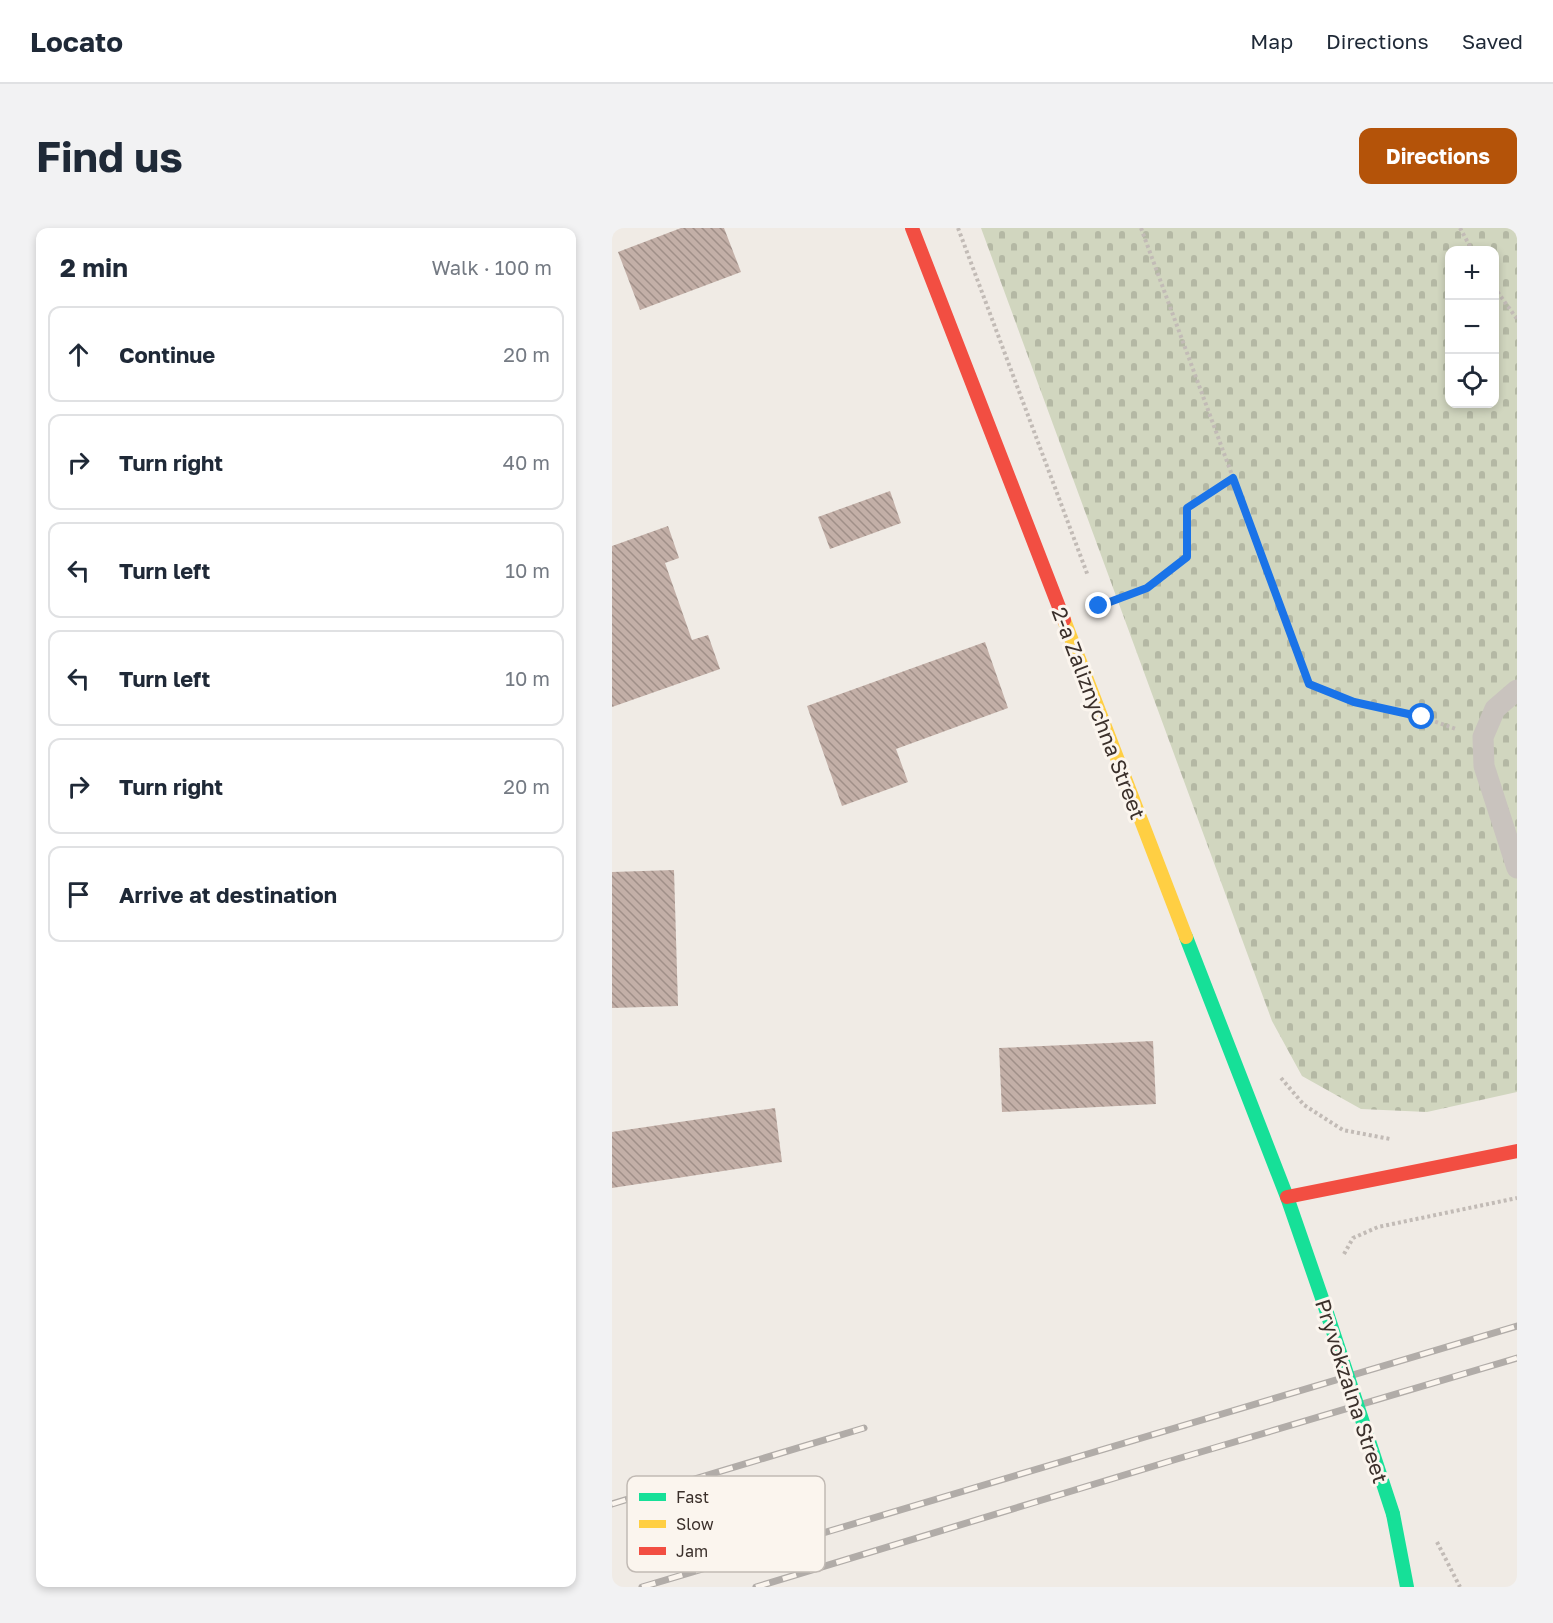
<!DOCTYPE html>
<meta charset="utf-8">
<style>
body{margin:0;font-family:"Golos Text",sans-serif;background:#f2f2f3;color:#1f2937}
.controls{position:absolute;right:18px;top:18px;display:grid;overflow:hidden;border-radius:12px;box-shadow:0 3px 9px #0003}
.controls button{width:54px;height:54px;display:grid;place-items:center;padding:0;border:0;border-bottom:2px solid #e0e1e3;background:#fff;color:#1f2937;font:30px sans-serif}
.stop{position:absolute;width:18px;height:18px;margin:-14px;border:4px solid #1a73e8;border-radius:50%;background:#fff}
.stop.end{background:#1a73e8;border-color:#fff;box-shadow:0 2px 6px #0008}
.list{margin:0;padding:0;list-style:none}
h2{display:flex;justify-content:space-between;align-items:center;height:78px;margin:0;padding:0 24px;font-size:26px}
h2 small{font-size:20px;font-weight:400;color:#747a83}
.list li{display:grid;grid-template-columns:39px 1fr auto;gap:18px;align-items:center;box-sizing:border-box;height:96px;margin:0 12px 12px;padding:0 12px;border:2px solid #e0e1e3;border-radius:12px}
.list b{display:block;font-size:22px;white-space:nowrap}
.list em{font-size:20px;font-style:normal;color:#747a83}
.icon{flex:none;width:33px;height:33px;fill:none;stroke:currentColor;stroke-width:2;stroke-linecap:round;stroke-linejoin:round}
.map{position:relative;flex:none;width:905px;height:1359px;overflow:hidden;border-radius:12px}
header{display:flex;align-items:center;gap:36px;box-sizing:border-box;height:84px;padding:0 30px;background:#fff;border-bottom:2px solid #e0e1e3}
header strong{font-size:28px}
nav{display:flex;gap:33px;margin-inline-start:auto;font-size:21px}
.intro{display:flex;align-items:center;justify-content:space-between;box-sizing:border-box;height:144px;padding:0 36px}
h1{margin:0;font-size:42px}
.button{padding:15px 27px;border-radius:12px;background:#b45309;color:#fff;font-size:21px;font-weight:700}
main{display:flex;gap:36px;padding:0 36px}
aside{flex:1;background:#fff;border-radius:12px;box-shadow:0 3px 9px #0003}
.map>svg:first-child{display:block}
.cemetery{fill:url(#cemetery-stones);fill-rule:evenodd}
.building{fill:url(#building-back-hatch)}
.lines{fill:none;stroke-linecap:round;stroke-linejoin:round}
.path{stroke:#c2bbb6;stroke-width:4;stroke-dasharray:3 3;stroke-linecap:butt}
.lane{stroke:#c9c3be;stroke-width:21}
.fast{stroke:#16e098;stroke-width:14}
.slow{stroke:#ffcf43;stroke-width:14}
.jam{stroke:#f24e42;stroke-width:14}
.rail-casing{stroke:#b1aca8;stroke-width:7}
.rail{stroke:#fbf5ee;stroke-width:4.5;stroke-dasharray:14;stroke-linecap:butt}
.fast-bridge{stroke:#16e098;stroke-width:14}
.route{stroke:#1a73e8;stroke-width:8}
.labels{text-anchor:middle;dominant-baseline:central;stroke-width:6;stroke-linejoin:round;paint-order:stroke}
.street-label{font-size:21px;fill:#3b302b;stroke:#fbf5ee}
.key{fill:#fbf5ee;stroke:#c1bab4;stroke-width:1.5}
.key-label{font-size:16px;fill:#3b302b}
</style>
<header>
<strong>Locato</strong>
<nav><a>Map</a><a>Directions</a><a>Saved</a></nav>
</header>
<div class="intro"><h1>Find us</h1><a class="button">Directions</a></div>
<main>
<aside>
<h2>2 min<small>Walk · 100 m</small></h2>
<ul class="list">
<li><svg class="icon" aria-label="ahead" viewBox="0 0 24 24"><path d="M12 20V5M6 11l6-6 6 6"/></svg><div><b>Continue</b></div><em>20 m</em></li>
<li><svg class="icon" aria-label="right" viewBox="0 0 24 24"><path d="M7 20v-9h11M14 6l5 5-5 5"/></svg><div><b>Turn right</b></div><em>40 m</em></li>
<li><svg class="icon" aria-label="left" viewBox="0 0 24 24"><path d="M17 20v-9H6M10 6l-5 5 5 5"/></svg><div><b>Turn left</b></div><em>10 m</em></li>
<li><svg class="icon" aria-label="left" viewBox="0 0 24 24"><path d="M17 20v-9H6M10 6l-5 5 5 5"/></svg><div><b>Turn left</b></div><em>10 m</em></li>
<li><svg class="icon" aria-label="right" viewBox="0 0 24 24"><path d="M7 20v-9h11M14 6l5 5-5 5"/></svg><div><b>Turn right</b></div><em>20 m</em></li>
<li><svg class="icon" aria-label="arrive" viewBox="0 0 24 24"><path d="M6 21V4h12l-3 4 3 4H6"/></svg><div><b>Arrive at destination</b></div></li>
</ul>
</aside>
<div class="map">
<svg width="905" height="1359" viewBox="0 0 905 1359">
<defs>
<pattern id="cemetery-stones" width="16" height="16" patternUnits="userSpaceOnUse" patternTransform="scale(1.5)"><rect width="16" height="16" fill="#d1d6bf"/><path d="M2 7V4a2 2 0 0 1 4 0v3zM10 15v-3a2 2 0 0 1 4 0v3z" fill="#b4b8a4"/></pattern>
<pattern id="building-back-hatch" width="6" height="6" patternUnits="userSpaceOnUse" patternTransform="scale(1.5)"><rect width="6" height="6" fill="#c3afa7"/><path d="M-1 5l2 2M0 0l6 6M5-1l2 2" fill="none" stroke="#a08f88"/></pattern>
</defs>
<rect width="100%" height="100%" fill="#f0ebe5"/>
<path class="cemetery" d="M369,0H905V864L815,884L749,881L690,848L660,793ZM837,22H882V176H837Z"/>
<g class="building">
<path d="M69,0H112L129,44L28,82L6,24Z"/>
<path d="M278,263L289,295L218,321L206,289Z"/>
<path d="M56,298L67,330L53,335L80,412L96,407L108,441L0,479V318Z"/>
<path d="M373,414L396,480L284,521L296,554L230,578L195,478Z"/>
<path d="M62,642L66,778L0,780V644Z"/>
<path d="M541,813L544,876L390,884L387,820Z"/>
<path d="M163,880L170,934L0,960V904Z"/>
</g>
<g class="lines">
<g class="path">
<path d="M346,0L476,348"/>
<path d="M529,0L697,456L742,474L810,489L844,501"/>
<path d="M848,0L860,22"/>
<path d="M882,59L905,91"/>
<path d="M487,378L535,360L575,329V281L621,250"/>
<path d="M669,850L692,877L731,902L778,911"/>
<path d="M732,1026L741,1010L766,999L905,970"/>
<path d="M825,1314L848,1359"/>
</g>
<path class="lane" d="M905,462L883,481L871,509L872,538L905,640"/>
<g class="fast">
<path d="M574,709L675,969L712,1076"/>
<path d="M781,1286L795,1359"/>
</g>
<path class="slow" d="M452,392L574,709"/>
<g class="jam">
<path d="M300,0L452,392"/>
<path d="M675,969L905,923"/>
</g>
<g class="rail-casing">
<g id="rail">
<path d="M0,1276L252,1200"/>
<path d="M30,1359L905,1098"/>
<path d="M144,1359L565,1231L905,1130"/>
</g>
</g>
<use href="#rail" class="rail"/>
<path class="fast-bridge" d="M712,1076L781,1286"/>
</g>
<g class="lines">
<path class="route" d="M487,378L535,360L575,329V280L621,250L697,456L742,474L810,489"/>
</g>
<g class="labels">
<g class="street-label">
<text transform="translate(487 485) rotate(69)">2-a Zaliznychna Street</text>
<text transform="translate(740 1163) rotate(72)">Pryvokzalna Street</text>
</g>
</g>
<rect x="15" y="1248" width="198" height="96" rx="9" class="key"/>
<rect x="27" y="1265" width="27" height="8" fill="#16e098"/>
<rect x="27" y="1292" width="27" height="8" fill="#ffcf43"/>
<rect x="27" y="1319" width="27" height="8" fill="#f24e42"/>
<g class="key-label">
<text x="64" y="1275">Fast</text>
<text x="64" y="1302">Slow</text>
<text x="64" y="1329">Jam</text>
</g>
</svg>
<div class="controls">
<button>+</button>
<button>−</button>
<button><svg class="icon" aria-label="locate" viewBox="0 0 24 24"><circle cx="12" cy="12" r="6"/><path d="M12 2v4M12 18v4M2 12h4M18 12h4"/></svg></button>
</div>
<div class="stop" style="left:810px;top:489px"></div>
<div class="stop end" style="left:487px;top:378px"></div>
</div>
</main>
